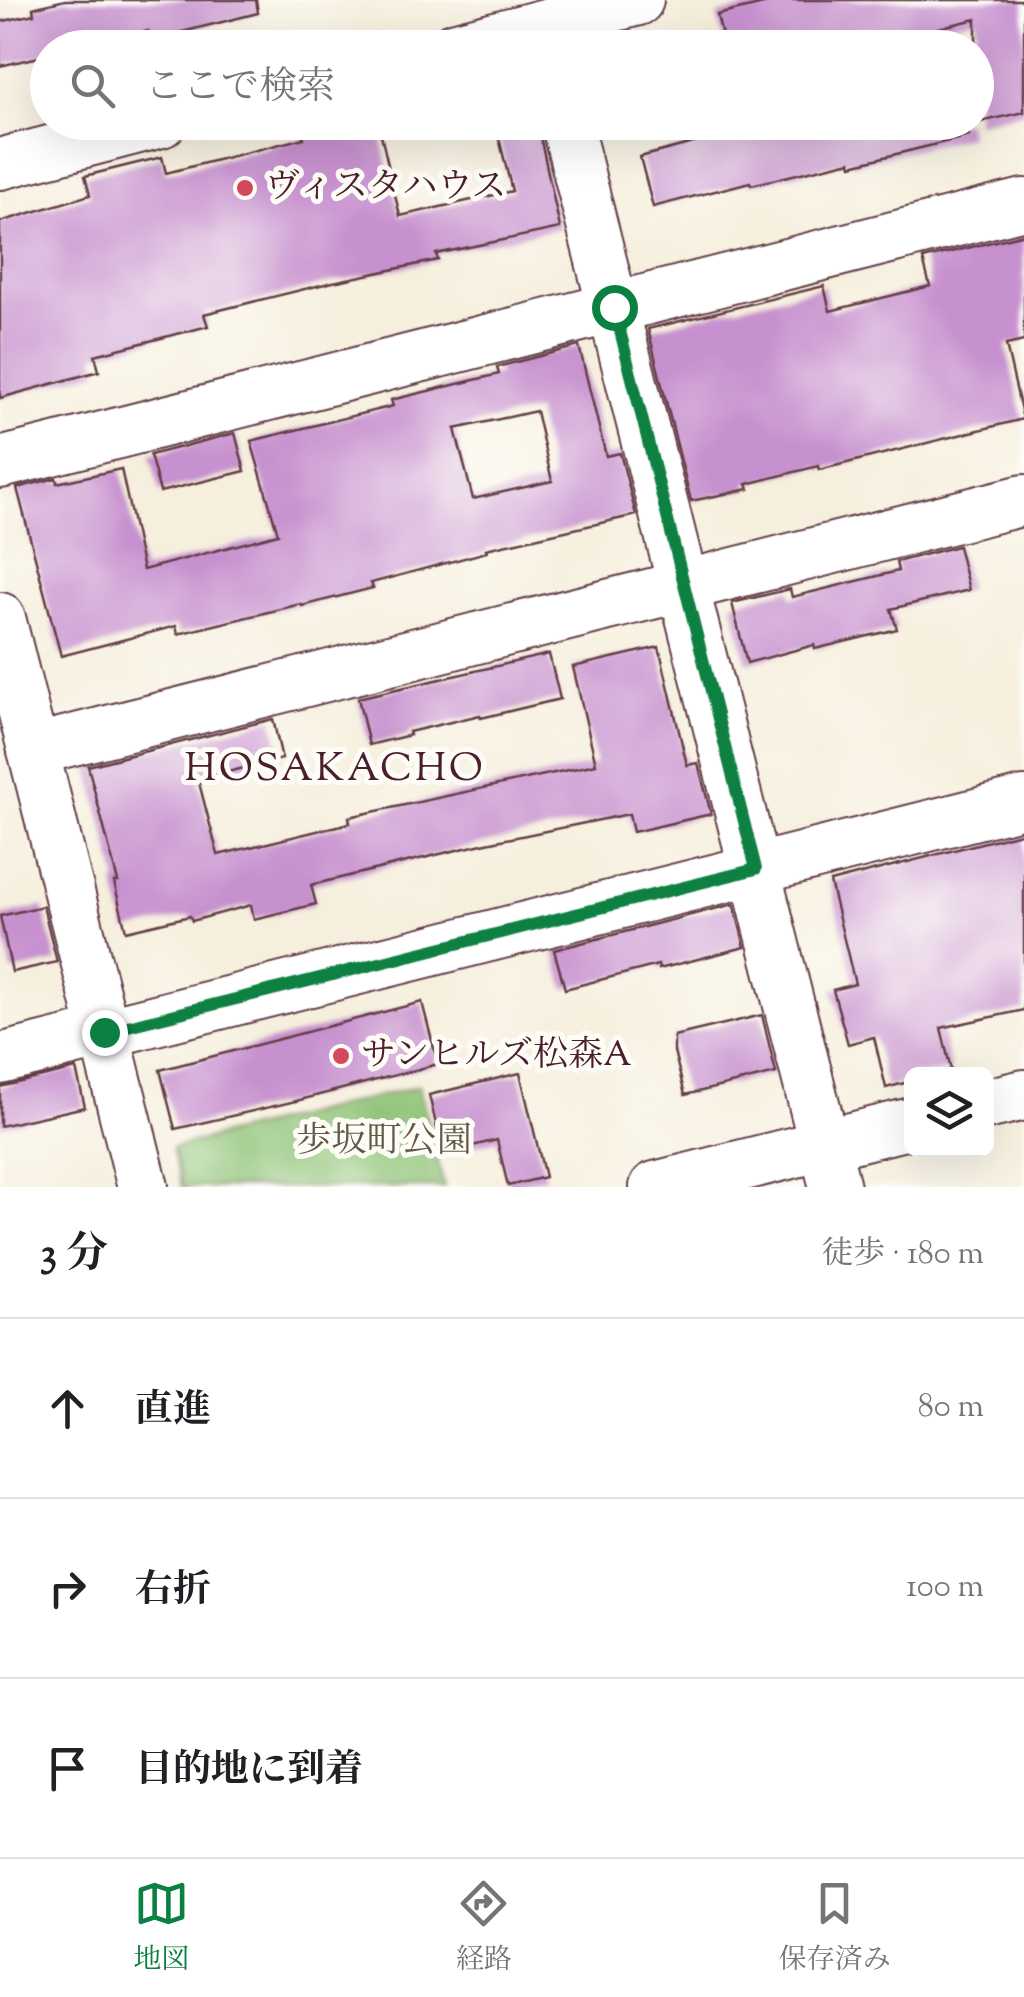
<!DOCTYPE html>
<html lang="ja">
<meta charset="utf-8">
<style>
body{margin:0;font-family:"Sorts Mill Goudy","Noto Serif JP",serif;background:#f6f6f6;color:#202124}
.controls{position:absolute;right:30px;bottom:30px;display:grid;overflow:hidden;border-radius:15px;box-shadow:0 10px 40px #0002}
.controls button{width:90px;height:90px;display:grid;place-items:center;padding:0;border:0;border-bottom:2px solid #e0e0e0;background:#fff;color:#202124;font:50px sans-serif}
.stop{position:absolute;width:30px;height:30px;margin:-22px;border:8px solid #0b8043;border-radius:50%;background:#fff}
.stop.end{background:#0b8043;border-color:#fff;box-shadow:0 2px 10px #0008}
.list{margin:0;padding:0;list-style:none}
h2{display:flex;justify-content:space-between;align-items:center;height:130px;margin:0;padding:0 40px;font-size:42px}
h2 small{font-size:32px;font-weight:400;color:#757577}
.list li{display:grid;grid-template-columns:65px 1fr auto;gap:30px;align-items:center;box-sizing:border-box;height:180px;padding:0 40px;border-top:2px solid #e0e0e0}
.list b{display:block;font-size:38px;white-space:nowrap}
.list em{font-size:32px;font-style:normal;color:#757577}
.icon{flex:none;width:55px;height:55px;fill:none;stroke:currentColor;stroke-width:2;stroke-linecap:round;stroke-linejoin:round}
.map{position:relative;flex:none;width:1024px;height:1187px;overflow:hidden}
.search{position:absolute;background:#fff;box-shadow:0 10px 40px #0002;left:30px;right:30px;top:30px;height:110px;display:flex;align-items:center;gap:25px;box-sizing:border-box;padding:0 35px;border-radius:55px;color:#757577;font-size:38px}
.sheet{height:670px;background:#fff}
nav{display:flex;justify-content:space-around;align-items:center;box-sizing:border-box;height:140px;border-top:2px solid #e0e0e0;background:#fff;font-size:28px;color:#757577}
nav a{display:grid;justify-items:center;gap:5px}
nav .on{color:#0b8043}
.map>svg:first-child{display:block}
.green{fill:#8dc376;stroke:#6c7150;stroke-width:2.5}
.building{fill:#c791cf;fill-rule:evenodd}
.lines{fill:none;stroke-linecap:round;stroke-linejoin:round}
.minor-casing{stroke:#643e46;stroke-width:54}
.minor{stroke:#fff;stroke-width:50}
.route{stroke:#0b8043;stroke-width:12}
.poi-dot{fill:#d1495b;stroke:#fdfcf7;stroke-width:4}
.labels{text-anchor:middle;dominant-baseline:central;stroke-width:10;stroke-linejoin:round;paint-order:stroke}
.poi-label{font-size:35px;fill:#4a1f2b;stroke:#fdfcf7;text-anchor:start}
.park-label{font-size:35px;fill:#615845;stroke:#fdfcf7}
.quarter-label{font-size:40px;letter-spacing:2.5px;fill:#4a1f2b;stroke:#fdfcf7}
</style>
<div class="map">
<svg width="1024" height="1187" viewBox="0 0 1024 1187">
<rect width="100%" height="100%" fill="#fdfcf7"/>
<filter id="ink" filterUnits="userSpaceOnUse"><feTurbulence type="fractalNoise" baseFrequency=".01" numOctaves="2"/><feDisplacementMap in="SourceGraphic" scale="20" xChannelSelector="R" yChannelSelector="G"/><feConvolveMatrix kernelMatrix="1 2 1 2 8 2 1 2 1" color-interpolation-filters="sRGB"/></filter>
<filter id="wash" filterUnits="userSpaceOnUse"><feTurbulence type="fractalNoise" baseFrequency=".0048" numOctaves="4" result="noise"/><feDisplacementMap in="SourceGraphic" scale="40" xChannelSelector="R" yChannelSelector="G"/><feGaussianBlur stdDeviation="2.25" result="paint"/><feColorMatrix in="noise" values="0 0 0 0 0 0 0 0 0 0 0 0 0 0 0 0 0 1.4 0 .05"/><feComposite in="paint" operator="in"/></filter>
<g filter="url(#wash)">
<rect width="100%" height="100%" fill="#f6efdd"/>
<path class="green" d="M419,1086L444,1187H182L172,1148Z"/>
<g id="blocks">
<g class="building">
<path d="M65,0H256L258,13L150,40L148,31L78,48H48V55L0,66V22L34,14L33,8Z"/>
<path d="M780,0H1024V112L976,123V19L875,43L874,39L840,48H725L717,15Z"/>
<path d="M349,122H378L400,216L512,191L495,122H537L560,228L436,254L438,260L333,282L204,314L208,326L95,355L99,371L0,398V222L90,195L85,176L162,157L166,173L304,138L302,133Z"/>
<path d="M736,122H967L969,136L852,165L851,161L751,185L750,182L653,207L640,157L738,131Z"/>
<path d="M1024,234V341L1006,345L1023,419L819,470L818,466L747,484L749,489L691,501L648,329L824,286L830,311L930,286L923,259Z"/>
<path d="M579,346L606,456L620,453L636,515L486,549L487,552L371,583L373,588L302,606L301,604L178,634L176,626L61,656L17,488L56,478L57,483L121,469L143,570L278,534L251,441L393,406L391,400L499,374L497,367ZM536,411L552,481L473,499L455,429Z"/>
<path d="M235,433L245,471L160,492L150,455Z"/>
<path d="M958,546L969,590L891,609L897,629L815,649L814,645L747,663L732,603L790,589L792,597L898,571L896,562Z"/>
<path d="M659,647L687,765L698,763L711,814L633,832L629,814L482,844L311,885L316,904L254,919L251,905L192,921L190,916L126,931L114,882H118L88,766L273,719L282,759L198,779L218,855L350,823L349,817L596,764L573,667Z"/>
<path d="M549,654L560,699L481,718L480,715L409,732L410,735L369,745L358,698Z"/>
<path d="M1024,832V1010L941,1028L951,1070L934,1074H912V1081L886,1088L874,1037L848,1044L833,990L855,984L830,882Z"/>
<path d="M734,904L745,947L659,969L658,965L565,989L554,950Z"/>
<path d="M43,906L57,962L12,972L0,916Z"/>
<path d="M422,1002L438,1064L296,1101L175,1129L160,1070Z"/>
<path d="M762,1015L776,1073L685,1095L674,1051V1036Z"/>
<path d="M76,1069L85,1107L0,1126V1087Z"/>
<path d="M520,1073L545,1177L508,1186L497,1140L443,1153L429,1095Z"/>
</g>
</g>
</g>
<g filter="url(#ink)">
<use href="#blocks" fill-opacity="0" stroke="#643e46" stroke-width="2.5"/>
<g class="lines">
<g class="minor-casing">
<g id="minor">
<path d="M453,48L638,0"/>
<path d="M566,122L835,1187"/>
<path d="M0,164L161,122"/>
<path d="M0,463L1024,204"/>
<path d="M0,618L143,1187"/>
<path d="M33,750L1024,500"/>
<path d="M0,1059L1024,802"/>
<path d="M986,1104L1024,1095"/>
<path d="M655,1187L912,1123"/>
</g>
</g>
<use href="#minor" class="minor"/>
</g>
</g>
<g class="lines" filter="url(#ink)">
<path class="route" d="M104,1032L756,869L614,307"/>
</g>
<g class="poi-dot">
<circle cx="245" cy="188" r="10"/>
<circle cx="341" cy="1056" r="10"/>
</g>
<g class="labels">
<g class="poi-label">
<text x="265" y="188">ヴィスタハウス</text>
<text x="361" y="1056">サンヒルズ松森A</text>
</g>
<g class="park-label">
<text x="384" y="1142">歩坂町公園</text>
</g>
<g class="quarter-label">
<text x="335" y="770">HOSAKACHO</text>
</g>
</g>
</svg>
<div class="controls">
<button><svg class="icon" aria-label="layers" viewBox="0 0 24 24"><path d="M12 4l9 5-9 5-9-5zM3 14l9 5 9-5"/></svg></button>
</div>
<div class="stop" style="left:614px;top:307px"></div>
<div class="stop end" style="left:104px;top:1032px"></div>
<div class="search"><svg class="icon" aria-label="search" viewBox="0 0 24 24"><circle cx="10" cy="10" r="6"/><path d="M15 15l6 6"/></svg>ここで検索</div>
</div>
<section class="sheet">
<h2>3 分<small>徒歩 · 180 m</small></h2>
<ul class="list">
<li><svg class="icon" aria-label="ahead" viewBox="0 0 24 24"><path d="M12 20V5M6 11l6-6 6 6"/></svg><div><b>直進</b></div><em>80 m</em></li>
<li><svg class="icon" aria-label="right" viewBox="0 0 24 24"><path d="M7 20v-9h11M14 6l5 5-5 5"/></svg><div><b>右折</b></div><em>100 m</em></li>
<li><svg class="icon" aria-label="arrive" viewBox="0 0 24 24"><path d="M6 21V4h12l-3 4 3 4H6"/></svg><div><b>目的地に到着</b></div></li>
</ul>
</section>
<nav>
<a class="on"><svg class="icon" aria-label="map" viewBox="0 0 24 24"><path d="M3 6l6-2 6 2 6-2v14l-6 2-6-2-6 2zM9 4v14M15 6v14"/></svg>地図</a>
<a><svg class="icon" aria-label="directions" viewBox="0 0 24 24"><path d="M12 3l9 9-9 9-9-9zM9 14v-3h6M13 9l2 2-2 2"/></svg>経路</a>
<a><svg class="icon" aria-label="saved" viewBox="0 0 24 24"><path d="M7 4h10v16l-5-4-5 4z"/></svg>保存済み</a>
</nav>
